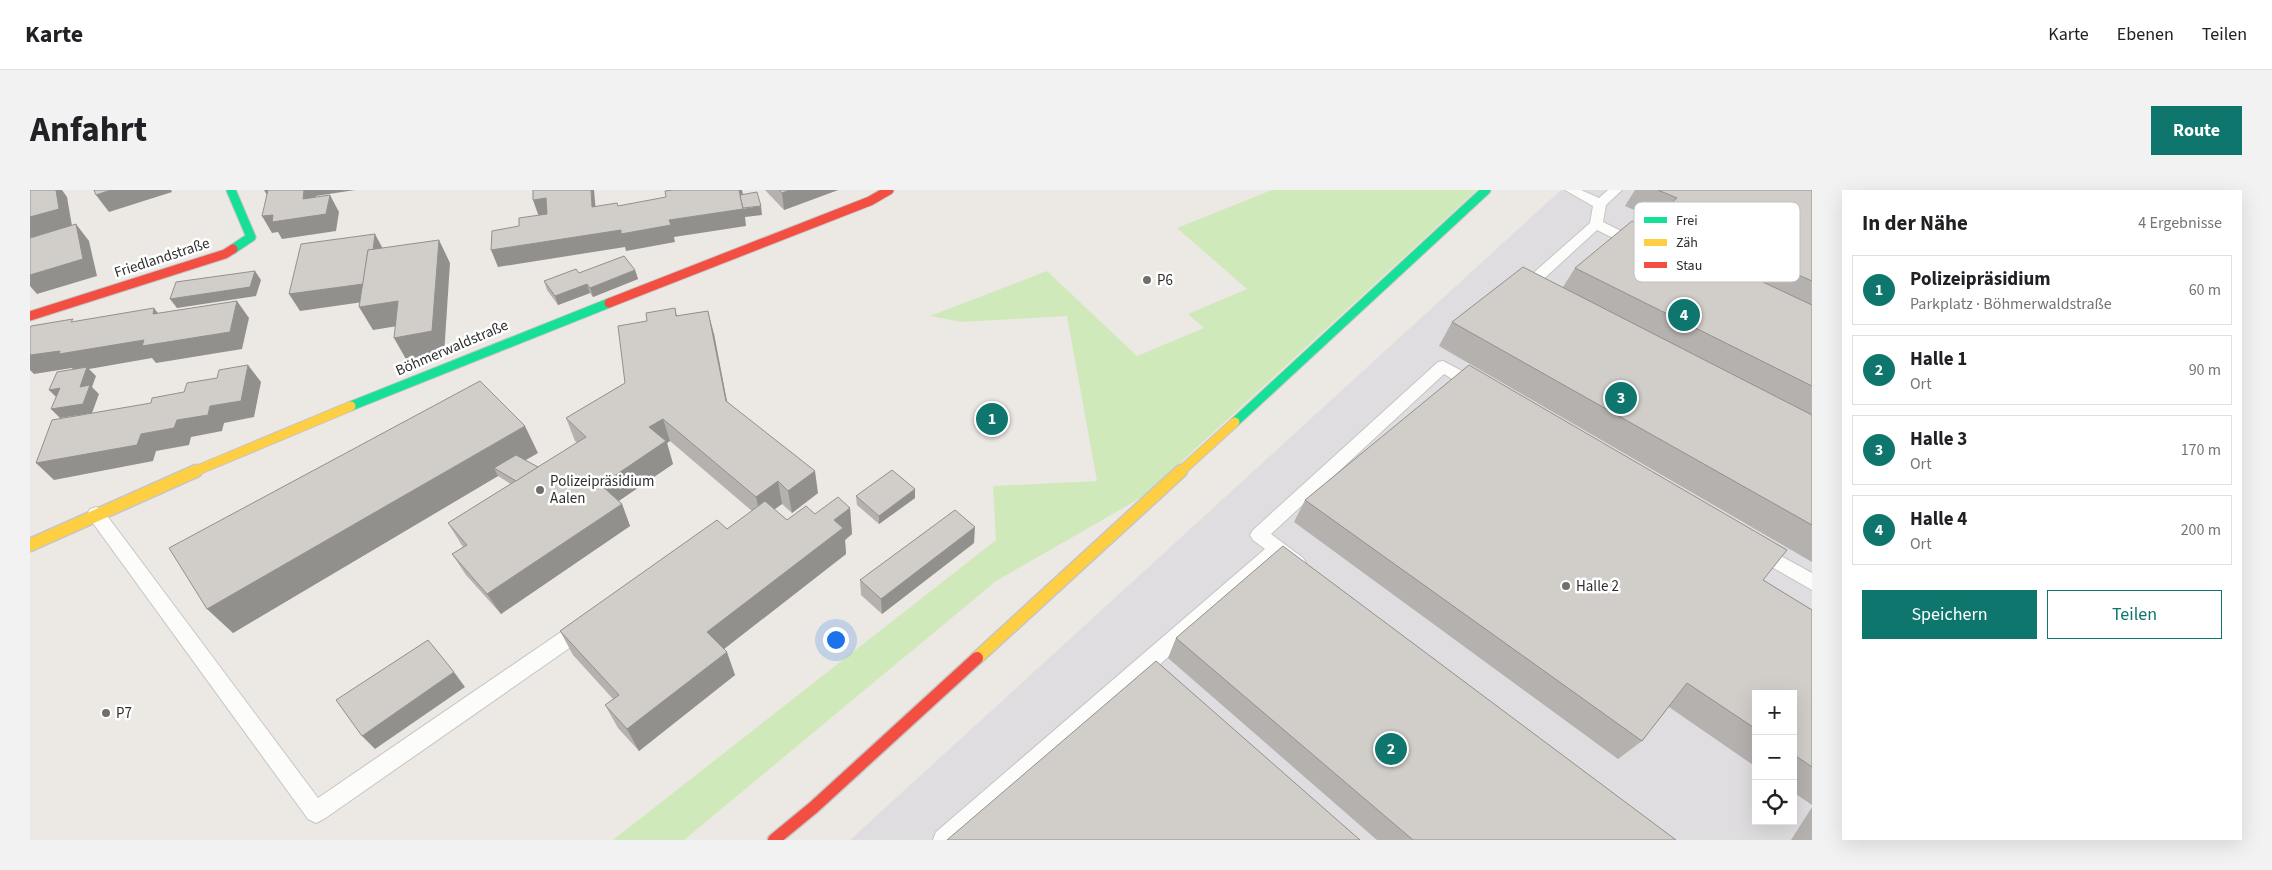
<!DOCTYPE html>
<html lang="de">
<meta charset="utf-8">
<style>
body{margin:0;font-family:"Source Sans 3",sans-serif;background:#f2f2f2;color:#202124}
.controls{position:absolute;right:15px;bottom:15px;display:grid;overflow:hidden;border-radius:0px;box-shadow:0 5px 20px #0002}
.controls button{width:45px;height:45px;display:grid;place-items:center;padding:0;border:0;border-bottom:1px solid #e0e0e0;background:#fff;color:#202124;font:25px sans-serif}
.you{position:absolute;left:805px;top:449px;width:18px;height:18px;margin:-12px;border:4px solid #fff;border-radius:50%;background:#1a73e8;box-shadow:0 0 0 8px #1a73e833}
.badge{display:grid;place-items:center;width:32px;height:32px;border-radius:50%;background:#0f766e;color:#fff;font-size:16px;font-weight:700}
.pin{position:absolute;translate:-50% -50%;border:2px solid #fff;box-shadow:0 1px 5px #0006}
.list{margin:0;padding:0;list-style:none}
h2{display:flex;justify-content:space-between;align-items:center;height:65px;margin:0;padding:0 20px;font-size:21px}
h2 small{font-size:16px;font-weight:400;color:#757577}
.list li{display:grid;grid-template-columns:32px 1fr auto;gap:15px;align-items:center;box-sizing:border-box;height:70px;margin:0 10px 10px;padding:0 10px;border:1px solid #e0e0e0;border-radius:0px}
.list b{display:block;font-size:19px;white-space:nowrap}
.list p{margin:0;font-size:16px;white-space:nowrap;color:#757577}
.list em{font-size:16px;font-style:normal;color:#757577}
.actions{display:flex;gap:10px;padding:15px 20px}
.actions a{flex:1;padding:11px 0;border:1px solid #0f766e;border-radius:0px;text-align:center;font-size:18px;color:#0f766e}
.actions .main{background:#0f766e;color:#fff}
.icon{flex:none;width:28px;height:28px;fill:none;stroke:currentColor;stroke-width:2;stroke-linecap:round;stroke-linejoin:round}
.map{position:relative;flex:none;width:1782px;height:650px;overflow:hidden;border-radius:0px}
header{display:flex;align-items:center;gap:30px;box-sizing:border-box;height:70px;padding:0 25px;background:#fff;border-bottom:1px solid #e0e0e0}
header strong{font-size:24px}
nav{display:flex;gap:28px;margin-inline-start:auto;font-size:18px}
.intro{display:flex;align-items:center;justify-content:space-between;box-sizing:border-box;height:120px;padding:0 30px}
h1{margin:0;font-size:35px}
.button{padding:12px 22px;border-radius:0px;background:#0f766e;color:#fff;font-size:18px;font-weight:700}
main{display:flex;gap:30px;padding:0 30px}
aside{flex:1;background:#fff;border-radius:0px;box-shadow:0 5px 20px #0002}
.map>svg:first-child{display:block}
.industrial{fill:#dfdddf;fill-rule:evenodd}
.green{fill:#d0e9bb}
.lines{fill:none;stroke-linecap:round;stroke-linejoin:round}
.lane-casing{stroke:#c6c5c5;stroke-width:2}
.fast-casing{stroke:#c6c5c5;stroke-width:11}
.slow-far1-casing{stroke:#c6c5c5;stroke-width:11}
.slow-casing{stroke:#c6c5c5;stroke-width:15}
.jam-far1-casing{stroke:#c6c5c5;stroke-width:11}
.jam-casing{stroke:#c6c5c5;stroke-width:15}
.lane{fill:#fcfcfb;fill-rule:evenodd}
.fast{stroke:#16e098;stroke-width:9}
.slow-far1{stroke:#ffcf43;stroke-width:9}
.slow{stroke:#ffcf43;stroke-width:12}
.jam-far1{stroke:#f24e42;stroke-width:9}
.jam{stroke:#f24e42;stroke-width:12}
.wall{fill:#b4b1ae}
.shaded-wall{fill:#92908d}
.building{fill:#d1ceca;stroke:#92908d}
.poi-dot{fill:#706f6e;stroke:#fff;stroke-width:2}
.labels{text-anchor:middle;dominant-baseline:central;stroke-width:5;stroke-linejoin:round;paint-order:stroke}
.street-label{font-size:15px;fill:#2e2e2e;stroke:#fff}
.poi-label{font-size:15px;fill:#2e2e2e;stroke:#fff;text-anchor:start}
.key{fill:#fff;stroke:#c0c0c0;stroke-width:1}
.key-label{font-size:14px;fill:#2e2e2e}
</style>
<header>
<strong>Karte</strong>
<nav><a>Karte</a><a>Ebenen</a><a>Teilen</a></nav>
</header>
<div class="intro"><h1>Anfahrt</h1><a class="button">Route</a></div>
<main>
<div class="map">
<svg width="1782" height="650" viewBox="0 0 1782 650">
<rect width="100%" height="100%" fill="#ece8e4"/>
<path class="industrial" d="M1531,0H1782V650H820ZM1726,504H1763V631H1726Z"/>
<path class="green" d="M1242,0H1447L1114,306L966,391L654,650H583L966,350L963,296L1067,291L1037,126L931,132L900,126L1017,81L1107,166L1174,138L1158,124L1217,99L1147,38Z"/>
<g class="lines">
<g class="lane-casing">
<g id="lane">
<path d="M1535,0H1551L1569,8L1578,0H1592L1576,15L1573,32L1613,52L1615,55L1613,58H1603L1567,40L1507,95L1510,99L1508,102H1498L1490,96L1492,93L1560,33L1563,16Z"/>
<path d="M1413,171L1453,192L1455,196L1453,200C1440,204 1425,190 1414,184L1241,344L1273,368L1276,373L1273,378C1263,382 1257,376 1249,369L931,650H903L906,642L1235,359L1223,350L1220,345L1223,340L1408,172Z"/>
<path d="M66,317L72,319L288,608L547,431L554,429L561,431L564,437L561,443L294,629L286,633L278,629L60,329L57,324L60,319Z"/>
<path d="M1727,353L1782,383V400L1721,365L1718,360L1721,355Z"/>
</g>
</g>
<g class="fast-casing">
<g id="fast">
<path d="M201,0L221,47L203,59"/>
<path d="M321,216L579,113"/>
<path d="M1205,232L1456,0"/>
</g>
</g>
<g class="slow-far1-casing">
<g id="slow-far1">
<path d="M163,282L321,216"/>
<path d="M1150,282L1205,232"/>
</g>
</g>
<g class="slow-casing">
<g id="slow">
<path d="M0,355L166,281"/>
<path d="M947,468L1151,281"/>
</g>
</g>
<g class="jam-far1-casing">
<g id="jam-far1">
<path d="M579,113L840,11L859,0"/>
<path d="M0,126L195,64L203,59"/>
</g>
</g>
<g class="jam-casing">
<path id="jam" d="M744,650L784,617L947,468"/>
</g>
<use href="#lane" class="lane"/>
<use href="#fast" class="fast"/>
<use href="#slow-far1" class="slow-far1"/>
<use href="#slow" class="slow"/>
<use href="#jam-far1" class="jam-far1"/>
<use href="#jam" class="jam"/>
</g>
<g class="wall">
<path d="M735,0H808L754,20Z"/>
<path d="M1605,0H1782V372L1409,156L1422,132L1533,97L1545,78L1619,39L1625,29L1595,16Z"/>
<path d="M605,80L608,89L563,107L560,103L528,115L517,100L514,91L549,83Z"/>
<path d="M645,118L647,126L684,144L697,211L788,303L762,323L752,314L744,319L757,330L820,318L822,344L815,350L816,364L694,459L705,485L609,561L588,538L575,515L583,509L543,465L530,441L697,339L722,321L640,251L637,253L643,274L588,311L592,314L600,336L471,424L436,385L422,364L433,357L418,333L481,294L468,286L203,443L139,358L508,263L495,270L508,277L547,253L545,251L536,228L595,193L617,131Z"/>
<path d="M826,306L885,308L849,334L827,315Z"/>
<path d="M1275,310L1733,390L1782,420V615L1763,602V504H1726V577L1639,517L1612,551L1588,569L1264,332Z"/>
<path d="M944,353L852,424L831,405L830,390Z"/>
<path d="M1146,448L1646,650H1347L1138,468Z"/>
<path d="M1782,617V650H1761Z"/>
</g>
<g class="shaded-wall">
<path d="M26,0H32L37,7L42,36L0,48V27Z"/>
<path d="M81,0H141L142,2L79,22L66,5Z"/>
<path d="M234,0H243L241,12Z"/>
<path d="M274,0H325L286,6L282,26L273,9Z"/>
<path d="M561,0H564L567,34L562,17Z"/>
<path d="M709,0H712L715,13L712,14Z"/>
<path d="M760,0H808L754,20L752,3Z"/>
<path d="M300,5L309,22L306,41L252,49L248,42L242,43L232,26Z"/>
<path d="M516,8L522,25L509,27L503,10Z"/>
<path d="M731,16L732,25L715,27L716,36L644,47L645,52L596,61L595,57L468,77L461,60L639,30Z"/>
<path d="M46,34L59,51L67,86L7,104L0,96V85Z"/>
<path d="M345,44L354,61L347,110L270,121L259,104Z"/>
<path d="M409,50L420,73L414,165L377,171L364,148Z"/>
<path d="M605,80L608,89L563,107L560,98Z"/>
<path d="M225,81L231,90L226,106L147,118L140,109Z"/>
<path d="M557,94L560,103L528,115L525,106Z"/>
<path d="M207,111L219,128L212,159L126,173L122,168L59,179L66,186L62,197L69,204L62,223L30,228L21,219L50,197L44,181L42,178L4,184L0,180V165Z"/>
<path d="M368,111L380,134L343,140L329,117Z"/>
<path d="M124,118L137,135L123,124Z"/>
<path d="M678,121L684,144L701,233L696,211Z"/>
<path d="M218,175L231,192L224,227L194,233L192,241L161,247L159,255L126,261L123,271L24,290L6,273L111,244L180,216Z"/>
<path d="M30,198L28,209L19,200Z"/>
<path d="M633,229L640,251L637,253L643,274L580,317L571,295L619,237Z"/>
<path d="M495,236L508,263L473,283L464,278L468,286L203,443L177,419Z"/>
<path d="M785,281L788,303L762,323L758,301Z"/>
<path d="M748,291L752,314L731,329L726,307Z"/>
<path d="M885,299V308L849,334V326Z"/>
<path d="M592,314L600,336L471,424L457,404Z"/>
<path d="M820,318L822,344L815,350L816,364L685,466L677,442L804,330Z"/>
<path d="M945,337L944,353L852,424L851,409Z"/>
<path d="M697,462L705,485L609,561L597,539Z"/>
<path d="M424,482L435,497L345,559L332,546Z"/>
</g>
<g class="building">
<path d="M0,0H26L29,19L0,27Z"/>
<path d="M64,0H81L66,5Z"/>
<path d="M238,0H274L273,9L300,5L296,24L242,32L243,25L232,26Z"/>
<path d="M503,0H561L562,17L587,13L588,16L636,7L635,1L643,0H709L713,19L639,30L641,35L591,44V40L461,60L462,41L489,36V28L517,24L516,8L503,10Z"/>
<path d="M749,0H760L752,3Z"/>
<path d="M1628,0H1782V91L1629,24L1647,8Z"/>
<path d="M727,2L731,16L713,18L710,5Z"/>
<path d="M1602,31L1782,115V196L1545,78Z"/>
<path d="M46,34L53,69L0,85V48Z"/>
<path d="M345,44L343,60H338L333,94L259,104L271,54Z"/>
<path d="M409,50L402,141L364,148L368,111L329,117L338,60Z"/>
<path d="M594,66L605,80L560,98L557,94L525,106L514,91L546,79L549,83Z"/>
<path d="M1493,77L1782,225V335L1422,132Z"/>
<path d="M225,81L220,97L140,109L146,92Z"/>
<path d="M207,111L200,142L112,156L114,150L29,164L30,161L0,165V138L1,136L43,129L41,132L124,118L123,124Z"/>
<path d="M645,118L646,126L678,121L696,211L785,281L758,301L748,291L726,307L633,229L619,237L636,251L571,295L592,314L457,404L422,364L437,355L418,333L556,247L536,228L595,193L588,136L617,131L616,123Z"/>
<path d="M218,175L211,211L180,216L178,225L147,230L144,238L111,244L107,255L6,273L22,230L121,213L122,208L154,202L157,193L187,188L189,180Z"/>
<path d="M1439,175L1757,360L1733,390L1782,420V577L1763,564V504H1726V539L1657,493L1612,551L1275,310Z"/>
<path d="M57,177L50,197L60,195L53,214L21,219L30,198L19,200L27,182Z"/>
<path d="M450,191L495,236L177,419L139,358Z"/>
<path d="M486,265L508,277L486,291L464,278Z"/>
<path d="M862,280L885,299L849,326L826,306Z"/>
<path d="M808,307L820,318L804,330L813,338L677,442L697,462L597,539L575,515L589,505L530,441L687,330L697,339L735,311L757,330L776,316L785,324Z"/>
<path d="M925,320L945,337L851,409L830,390Z"/>
<path d="M1253,356L1646,650H1383L1146,448Z"/>
<path d="M398,450L424,482L332,546L306,510Z"/>
<path d="M1126,471L1330,650H917Z"/>
</g>
<g class="poi-dot">
<circle cx="1117" cy="90" r="5"/>
<circle cx="510" cy="300" r="5"/>
<circle cx="1536" cy="396" r="5"/>
<circle cx="76" cy="523" r="5"/>
</g>
<g class="labels">
<g class="street-label">
<text transform="translate(132 68) rotate(-18)">Friedlandstraße</text>
<text transform="translate(422 158) rotate(-23)">Böhmerwaldstraße</text>
</g>
<g class="poi-label">
<text x="1127" y="90">P6</text>
<text x="520" y="291">Polizeipräsidium<tspan x="520" dy="17">Aalen</tspan></text>
<text x="1546" y="396">Halle 2</text>
<text x="86" y="523">P7</text>
</g>
</g>
<rect x="1604" y="12" width="166" height="80" rx="8" class="key"/>
<rect x="1614" y="27" width="23" height="6" fill="#16e098"/>
<rect x="1614" y="49" width="23" height="7" fill="#ffcf43"/>
<rect x="1614" y="72" width="23" height="6" fill="#f24e42"/>
<g class="key-label">
<text x="1646" y="35">Frei</text>
<text x="1646" y="57">Zäh</text>
<text x="1646" y="80">Stau</text>
</g>
</svg>
<div class="controls">
<button>+</button>
<button>−</button>
<button><svg class="icon" aria-label="locate" viewBox="0 0 24 24"><circle cx="12" cy="12" r="6"/><path d="M12 2v4M12 18v4M2 12h4M18 12h4"/></svg></button>
</div>
<div class="you"></div>
<div class="pin badge" style="left:962px;top:229px">1</div>
<div class="pin badge" style="left:1361px;top:559px">2</div>
<div class="pin badge" style="left:1591px;top:208px">3</div>
<div class="pin badge" style="left:1654px;top:125px">4</div>
</div>
<aside>
<h2>In der Nähe<small>4 Ergebnisse</small></h2>
<ul class="list">
<li><span class="badge">1</span><div><b>Polizeipräsidium</b><p>Parkplatz · Böhmerwaldstraße</p></div><em>60 m</em></li>
<li><span class="badge">2</span><div><b>Halle 1</b><p>Ort</p></div><em>90 m</em></li>
<li><span class="badge">3</span><div><b>Halle 3</b><p>Ort</p></div><em>170 m</em></li>
<li><span class="badge">4</span><div><b>Halle 4</b><p>Ort</p></div><em>200 m</em></li>
</ul>
<div class="actions"><a class="main">Speichern</a><a>Teilen</a></div>
</aside>
</main>
